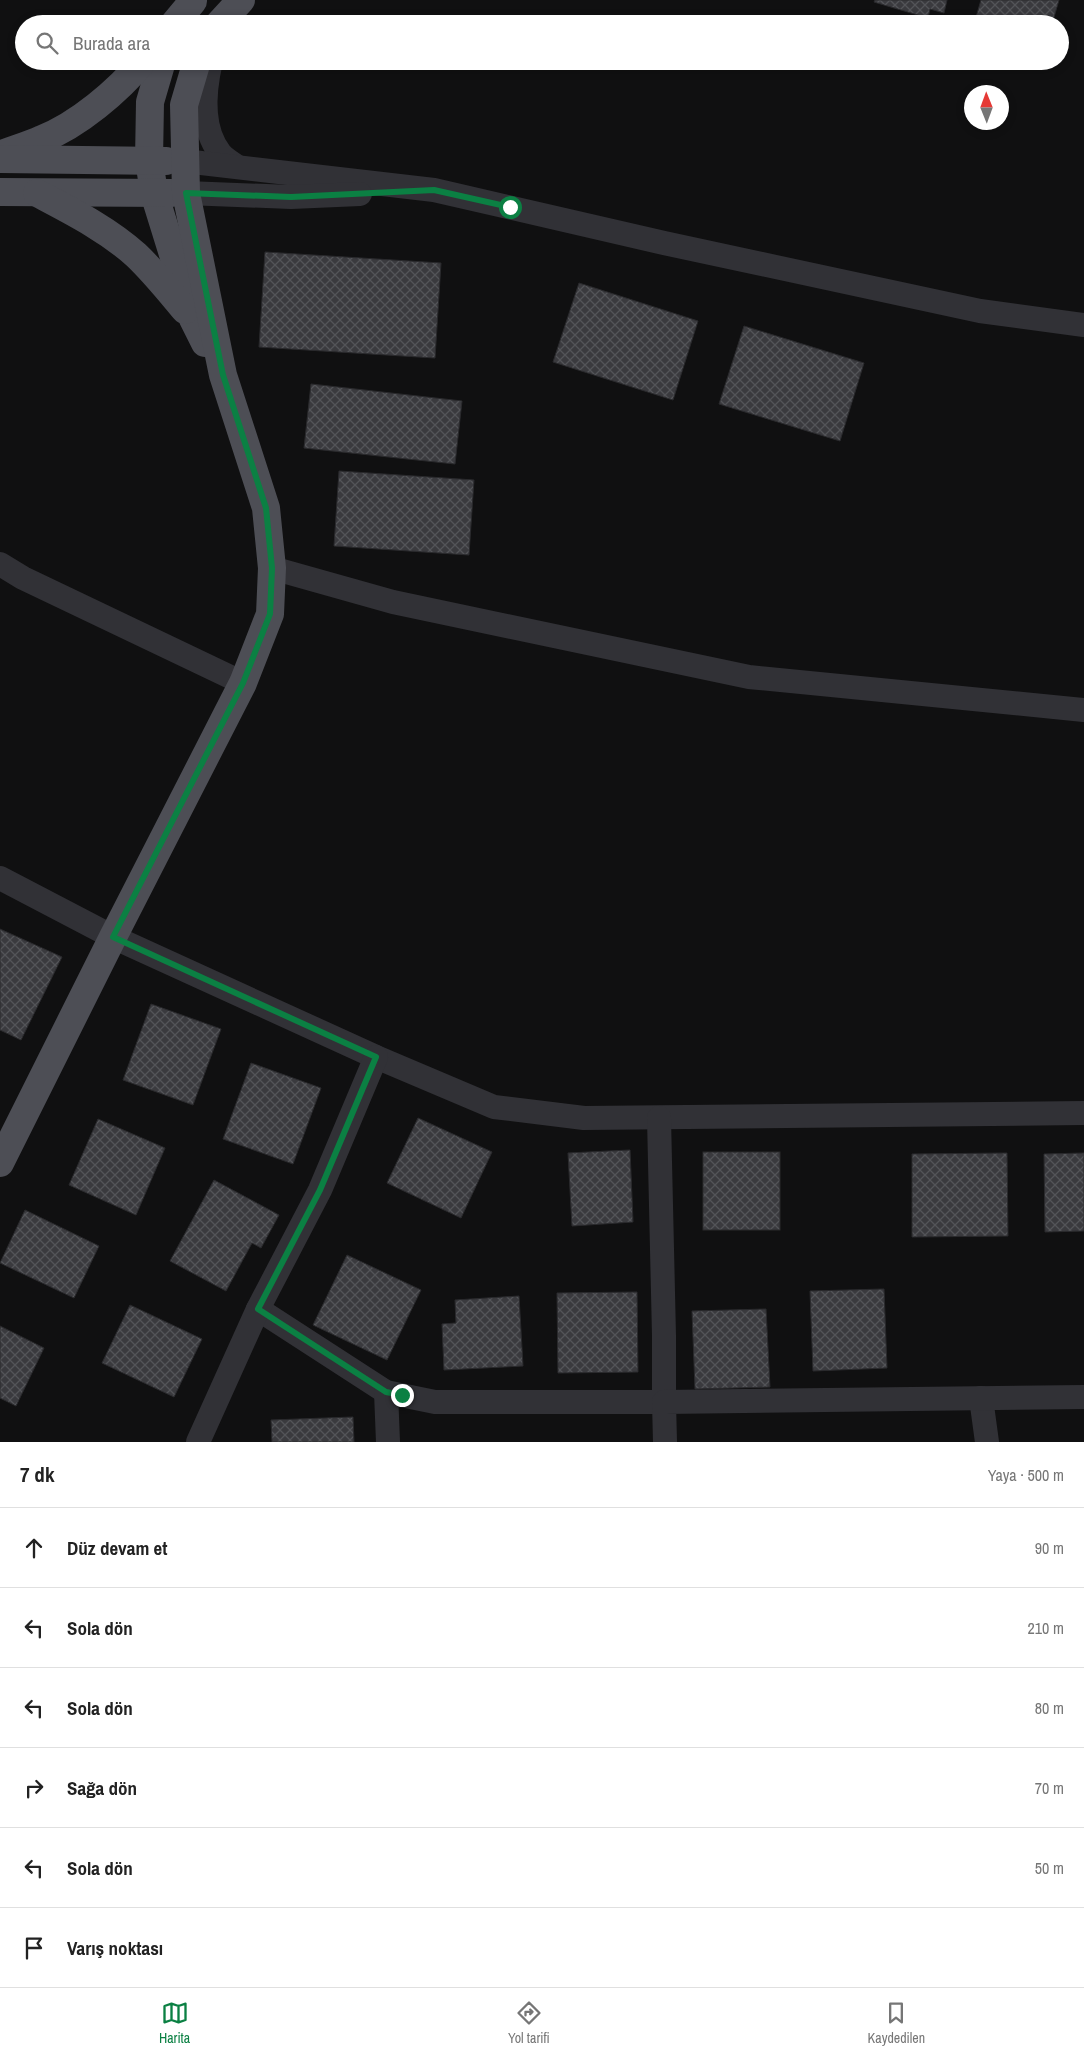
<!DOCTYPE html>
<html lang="tr">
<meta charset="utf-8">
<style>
body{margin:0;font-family:"Archivo Narrow",sans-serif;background:#f6f6f6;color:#222}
.compass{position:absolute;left:964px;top:85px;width:45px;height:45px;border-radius:50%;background:#fff;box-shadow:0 2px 8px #0003;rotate:359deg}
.stop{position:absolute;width:15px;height:15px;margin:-11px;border:4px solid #0b8043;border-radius:50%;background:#fff}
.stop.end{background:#0b8043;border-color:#fff;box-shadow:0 1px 5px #0008}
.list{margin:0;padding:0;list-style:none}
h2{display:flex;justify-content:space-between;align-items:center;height:65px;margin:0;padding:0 20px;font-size:21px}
h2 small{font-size:16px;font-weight:400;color:#767676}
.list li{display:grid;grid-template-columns:32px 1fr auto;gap:15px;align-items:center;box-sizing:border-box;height:80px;padding:0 20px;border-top:1px solid #e0e0e0}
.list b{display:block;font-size:19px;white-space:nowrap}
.list em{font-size:16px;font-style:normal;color:#767676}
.icon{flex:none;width:28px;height:28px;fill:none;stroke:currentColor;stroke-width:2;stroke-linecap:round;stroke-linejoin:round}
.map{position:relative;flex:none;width:1084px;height:1442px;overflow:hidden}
.search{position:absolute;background:#fff;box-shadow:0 2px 8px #0003;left:15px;right:15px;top:15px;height:55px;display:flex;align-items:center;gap:12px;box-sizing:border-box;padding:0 18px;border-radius:28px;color:#767676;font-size:19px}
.sheet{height:545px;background:#fff}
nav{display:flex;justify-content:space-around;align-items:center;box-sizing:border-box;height:70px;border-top:1px solid #e0e0e0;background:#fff;font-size:14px;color:#767676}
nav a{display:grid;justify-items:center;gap:2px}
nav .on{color:#0b8043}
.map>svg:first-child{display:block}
.building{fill:url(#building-cross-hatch);stroke:#2a2a2d}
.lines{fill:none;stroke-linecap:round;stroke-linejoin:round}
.minor{stroke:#313136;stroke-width:24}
.major{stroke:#4d4e55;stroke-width:28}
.route{stroke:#0b8043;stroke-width:6}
</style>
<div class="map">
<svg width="1084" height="1442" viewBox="0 0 1084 1442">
<defs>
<pattern id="building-cross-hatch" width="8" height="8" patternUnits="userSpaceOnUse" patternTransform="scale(1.25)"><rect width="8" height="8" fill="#3a3a3e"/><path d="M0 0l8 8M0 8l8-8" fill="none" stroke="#535458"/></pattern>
</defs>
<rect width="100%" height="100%" fill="#101011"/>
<g class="building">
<path d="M875,0H947L944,13L930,9L928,18L874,2Z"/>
<path d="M981,0H1059L1052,24H974Z"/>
<path d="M265,252L441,263L435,358L259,347Z"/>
<path d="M579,283L698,321L673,400L553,362Z"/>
<path d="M744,326L864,363L840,441L719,404Z"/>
<path d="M311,384L462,401L455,464L304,448Z"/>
<path d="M339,471L474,480L469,555L334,546Z"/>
<path d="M0,929L62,957L21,1040L0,1030Z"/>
<path d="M151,1004L221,1029L193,1105L123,1080Z"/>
<path d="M251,1063L321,1088L293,1164L223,1139Z"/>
<path d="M418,1118L492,1152L461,1218L387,1183Z"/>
<path d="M98,1119L165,1148L136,1215L69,1185Z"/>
<path d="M630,1150L633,1222L572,1226L568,1153Z"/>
<rect x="703" y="1152" width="77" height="78"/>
<path d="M1007,1153L1008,1236L912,1237V1154Z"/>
<path d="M1084,1153V1231L1045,1232L1044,1154Z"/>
<path d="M214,1180L279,1215L261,1248L252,1243L226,1291L170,1261Z"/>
<path d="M25,1210L99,1246L74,1298L0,1263Z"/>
<path d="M347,1255L421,1290L387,1360L313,1325Z"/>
<path d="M884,1289L887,1368L813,1371L810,1291Z"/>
<path d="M637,1292L638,1372L558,1373L557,1293Z"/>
<path d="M519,1296L523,1366L444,1370L442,1324L456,1323L455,1300Z"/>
<path d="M130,1305L202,1339L174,1397L102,1363Z"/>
<path d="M766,1309L770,1387L695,1389L692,1311Z"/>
<path d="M0,1326L44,1348L16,1406L0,1398Z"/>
<path d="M353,1417L354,1442H272L271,1420Z"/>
</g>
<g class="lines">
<g class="minor">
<path d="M211,61C204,91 200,127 220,153C224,158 232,163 238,167"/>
<path d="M184,161L434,190L664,243L980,311L1084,325"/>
<path d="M186,193L291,197L360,194"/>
<path d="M0,564L23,578L243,683"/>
<path d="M272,568L393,602L749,677L1084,710"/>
<path d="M0,878L113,937L376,1057L494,1107L584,1118L1084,1113"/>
<path d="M258,1309L386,1392L435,1402H664V1336L659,1118"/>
<path d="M386,1392L388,1442"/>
<path d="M981,1398L987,1442"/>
<path d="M198,1442L258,1309L320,1190L376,1057"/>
<path d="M665,1442L664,1402L1084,1397"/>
</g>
<g class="major">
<path d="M174,24L193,1"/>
<path d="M219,24L241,0"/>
<path d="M162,61L150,102L149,160L154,193L193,319L205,343"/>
<path d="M2,154C15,149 29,145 42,139C78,125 118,91 143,61"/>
<path d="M0,159L166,161"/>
<path d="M0,192L171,193"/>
<path d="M37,193C71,211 107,229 136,255C154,272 169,291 185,310"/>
<path d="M0,1163L113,937L243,683L270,614L272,568L266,508L223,375L186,193L184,105L197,61"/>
</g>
</g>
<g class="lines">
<path class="route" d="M402,1395L386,1392L258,1309L320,1190L376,1057L113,937L243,683L270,614L272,568L266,508L223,375L186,193L291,197L434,190L510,207"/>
</g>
</svg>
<svg class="compass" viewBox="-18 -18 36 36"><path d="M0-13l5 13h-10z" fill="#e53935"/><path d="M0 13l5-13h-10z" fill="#767676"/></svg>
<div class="stop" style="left:510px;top:207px"></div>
<div class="stop end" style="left:402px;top:1395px"></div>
<div class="search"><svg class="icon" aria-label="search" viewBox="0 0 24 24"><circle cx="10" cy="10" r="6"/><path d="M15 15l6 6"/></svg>Burada ara</div>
</div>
<section class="sheet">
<h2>7 dk<small>Yaya · 500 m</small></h2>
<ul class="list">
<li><svg class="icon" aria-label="ahead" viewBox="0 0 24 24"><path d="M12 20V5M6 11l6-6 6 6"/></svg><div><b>Düz devam et</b></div><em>90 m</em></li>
<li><svg class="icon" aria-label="left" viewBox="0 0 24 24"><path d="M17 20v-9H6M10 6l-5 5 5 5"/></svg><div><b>Sola dön</b></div><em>210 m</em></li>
<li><svg class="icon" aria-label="left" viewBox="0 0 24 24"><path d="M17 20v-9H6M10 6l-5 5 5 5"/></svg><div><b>Sola dön</b></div><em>80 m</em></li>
<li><svg class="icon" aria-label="right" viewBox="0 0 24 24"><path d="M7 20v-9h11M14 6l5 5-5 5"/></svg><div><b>Sağa dön</b></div><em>70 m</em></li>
<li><svg class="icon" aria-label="left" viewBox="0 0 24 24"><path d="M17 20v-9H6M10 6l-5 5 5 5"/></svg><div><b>Sola dön</b></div><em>50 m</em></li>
<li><svg class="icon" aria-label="arrive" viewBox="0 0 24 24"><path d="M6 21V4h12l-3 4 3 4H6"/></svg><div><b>Varış noktası</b></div></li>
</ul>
</section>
<nav>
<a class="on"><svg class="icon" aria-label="map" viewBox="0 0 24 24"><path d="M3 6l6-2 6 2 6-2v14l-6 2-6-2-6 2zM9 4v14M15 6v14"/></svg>Harita</a>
<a><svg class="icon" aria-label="directions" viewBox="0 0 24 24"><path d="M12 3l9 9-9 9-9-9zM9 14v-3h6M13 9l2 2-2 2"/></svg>Yol tarifi</a>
<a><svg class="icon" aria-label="saved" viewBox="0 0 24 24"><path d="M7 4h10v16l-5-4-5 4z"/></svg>Kaydedilen</a>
</nav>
